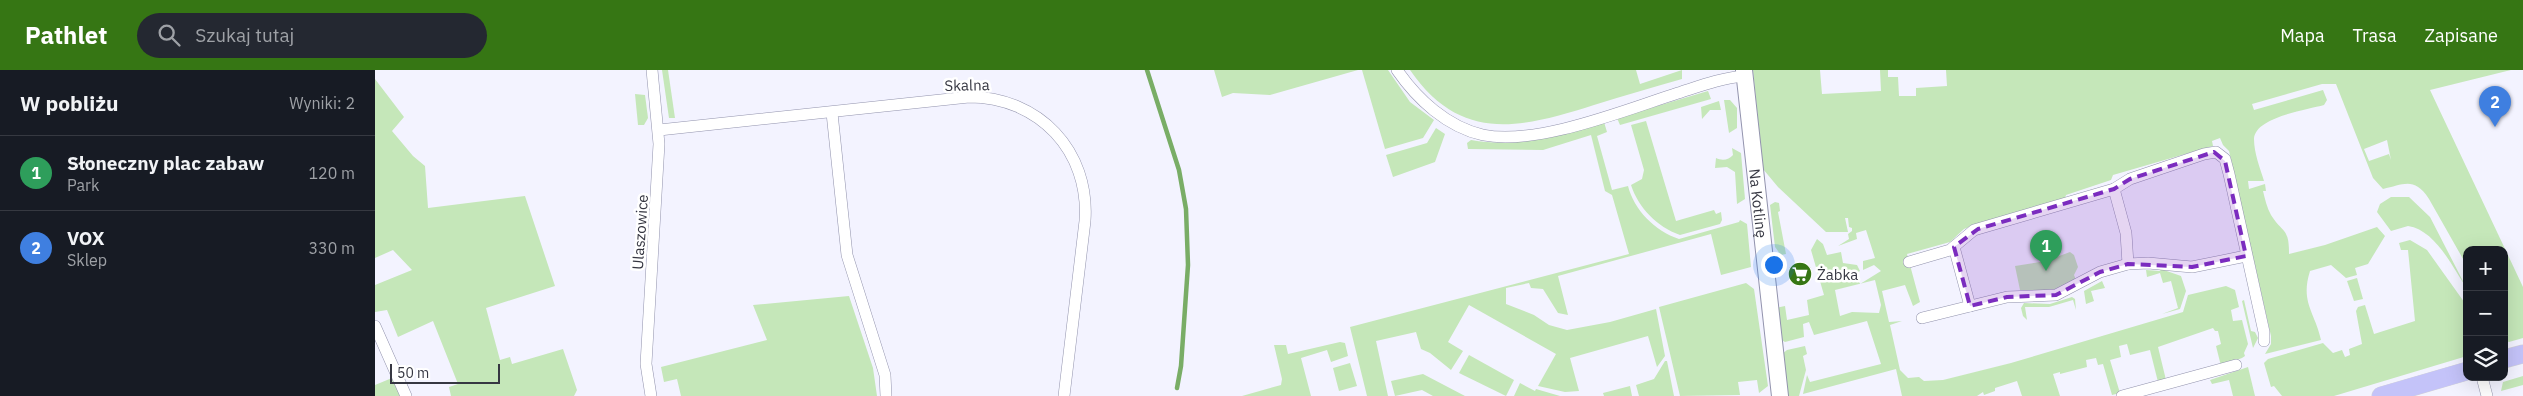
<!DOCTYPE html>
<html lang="pl">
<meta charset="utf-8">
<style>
body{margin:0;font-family:"IBM Plex Sans",sans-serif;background:#242831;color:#f1f3f6}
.controls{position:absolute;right:15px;bottom:15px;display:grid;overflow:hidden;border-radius:10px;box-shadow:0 5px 20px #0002}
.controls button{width:45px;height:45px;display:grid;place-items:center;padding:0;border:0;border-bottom:1px solid #363941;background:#171b24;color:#f1f3f6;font:25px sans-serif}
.scale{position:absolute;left:15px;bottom:12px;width:110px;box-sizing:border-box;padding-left:5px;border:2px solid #363742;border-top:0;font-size:14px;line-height:18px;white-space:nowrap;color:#363742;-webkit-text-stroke:4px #fff;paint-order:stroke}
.you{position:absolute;left:1398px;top:194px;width:18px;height:18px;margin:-12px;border:4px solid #fff;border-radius:50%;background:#1a73e8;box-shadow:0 0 0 8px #1a73e833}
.badge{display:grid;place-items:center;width:32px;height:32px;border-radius:50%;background:#367614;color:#fff;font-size:16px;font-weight:700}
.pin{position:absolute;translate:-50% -41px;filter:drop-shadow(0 1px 2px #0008)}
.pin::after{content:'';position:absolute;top:26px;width:18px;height:15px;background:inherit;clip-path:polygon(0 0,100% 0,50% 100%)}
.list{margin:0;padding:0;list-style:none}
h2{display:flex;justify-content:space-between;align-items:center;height:65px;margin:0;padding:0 20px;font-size:21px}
h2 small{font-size:16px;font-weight:400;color:#9ea1a6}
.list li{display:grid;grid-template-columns:32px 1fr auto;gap:15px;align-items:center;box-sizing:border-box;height:75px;padding:0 20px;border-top:1px solid #363941}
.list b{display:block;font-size:19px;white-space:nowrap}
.list p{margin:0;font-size:16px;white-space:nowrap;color:#9ea1a6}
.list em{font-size:16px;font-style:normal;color:#9ea1a6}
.icon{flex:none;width:28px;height:28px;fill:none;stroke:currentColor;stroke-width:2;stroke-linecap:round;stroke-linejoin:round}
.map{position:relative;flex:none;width:2148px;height:326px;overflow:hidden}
header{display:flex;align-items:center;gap:30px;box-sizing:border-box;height:70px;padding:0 25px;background:#367614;color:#fff}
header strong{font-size:24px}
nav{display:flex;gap:28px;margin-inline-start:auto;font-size:18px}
.search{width:350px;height:45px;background:#242831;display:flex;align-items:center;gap:12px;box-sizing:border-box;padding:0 18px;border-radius:28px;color:#9ea1a6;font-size:19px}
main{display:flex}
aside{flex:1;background:#171b24}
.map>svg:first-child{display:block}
.green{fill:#c5e7b9;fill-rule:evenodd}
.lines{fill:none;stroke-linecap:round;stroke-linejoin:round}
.stream{stroke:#79ad66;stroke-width:4.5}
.street-casing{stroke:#9293ad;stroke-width:12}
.secondary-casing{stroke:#9293ad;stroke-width:18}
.primary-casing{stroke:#d3d3d5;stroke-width:19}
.street{stroke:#fff;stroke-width:11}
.secondary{stroke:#fff;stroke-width:16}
.primary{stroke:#c4c3f9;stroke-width:18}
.marked{fill:#7b2cbf;fill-opacity:0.2;stroke:#7b2cbf;stroke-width:4;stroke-dasharray:10 6;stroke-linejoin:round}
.labels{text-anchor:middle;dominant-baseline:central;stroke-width:5;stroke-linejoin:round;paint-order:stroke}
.street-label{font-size:15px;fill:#363742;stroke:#fff}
.poi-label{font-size:15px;fill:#363742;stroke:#fff;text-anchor:start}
</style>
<header>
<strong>Pathlet</strong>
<div class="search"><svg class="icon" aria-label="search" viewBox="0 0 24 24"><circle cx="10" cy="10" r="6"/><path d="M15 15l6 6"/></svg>Szukaj tutaj</div>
<nav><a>Mapa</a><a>Trasa</a><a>Zapisane</a></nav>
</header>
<main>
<aside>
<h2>W pobliżu<small>Wyniki: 2</small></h2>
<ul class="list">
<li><span class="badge" style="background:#2e9e5b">1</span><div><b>Słoneczny plac zabaw</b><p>Park</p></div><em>120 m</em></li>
<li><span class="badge" style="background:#3f7fe0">2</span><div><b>VOX</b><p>Sklep</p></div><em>330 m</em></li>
</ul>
</aside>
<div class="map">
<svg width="2148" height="326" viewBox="0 0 2148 326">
<rect width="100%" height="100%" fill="#f3f3ff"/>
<g class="green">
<path d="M287,0H293L300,48H294Z"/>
<path d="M839,0H983L895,25L858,23L847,27Z"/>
<path d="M987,0H1013L1035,32L1059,50L1048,68L1010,79Z"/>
<path d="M1035,0H1261L1265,14L1307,0V9C1278,17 1248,26 1219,35C1146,58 1086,74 1035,0Z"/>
<path d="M1378,0H1445L1447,24L1506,21L1505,0H1513V7H1523L1524,26H1541V18L1572,16L1571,0H2136L2055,20L2148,217V268L2134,272L2129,270V180H2092V196L2054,129C2039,106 2028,115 2008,119L1998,108L1961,14H1947L1877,34L1879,40L1948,20L1952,30L1949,35C1931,40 1880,47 1879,69C1879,83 1885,98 1889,111H1873L1874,119L1890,114L1891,121H1888C1890,129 1892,138 1896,145C1908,164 1914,157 1914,184L1950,175L2002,157L2010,166L1993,194L1980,198L1982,205L1971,208L1956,195L1935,201C1925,233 1940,242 1946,270L1890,284L1896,274V266L1854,81L1848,75L1845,68L1837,71L1838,76L1738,105L1736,110L1691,125L1690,129L1605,153L1589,159L1575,172L1532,184L1545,232L1538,236L1530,215L1507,221L1514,252L1527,251L1515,255L1525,300L1533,308L1544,307L1549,311L1568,310L1636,293L1808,242L1813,225L1851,216L1860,220L1864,237L1856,240L1858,251L1867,250L1873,274L1869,283L1870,286L1867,288L1846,296L1841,276L1846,274L1843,261H1840L1838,258L1783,277L1791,310L1783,312L1775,280L1755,285L1752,274L1744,276L1746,287L1735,290L1745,323L1737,325L1728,294L1723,295L1721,288L1711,290L1712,297L1685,304V302L1678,304L1685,326H1647L1642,311L1620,318V321L1609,325L1608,322L1602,326H1527L1521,299L1428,324L1432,305L1435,312L1506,294L1492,251L1439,265L1434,252L1428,254L1429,267L1410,272L1405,269L1401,238L1410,236L1412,250L1434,245L1432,230L1449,225L1436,180L1442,169L1448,174L1452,185L1466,182L1468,193L1482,195L1485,201L1480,204L1485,214L1506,201L1499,195L1488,200V191L1500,188L1491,160L1481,163L1482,169L1463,176L1474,169L1473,164L1477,161V158L1474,157L1473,148H1470L1473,162H1451L1403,117L1388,99ZM2012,70L2016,90L2014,84L1994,91L1989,79ZM1500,210L1506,235L1504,243L1477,242L1465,246L1460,220Z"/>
<path d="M0,9L29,47L17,61L38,86L50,96L53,138L150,126L180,216L111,238L125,290L135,287L137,294L188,279L202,320L199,326H76L74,317L83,314L58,251L23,267L12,240L0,242V215L37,200L18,180L0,188Z"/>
<path d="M1333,21L1336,29L1245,55L1242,48Z"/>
<path d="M260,24L270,25L273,48L269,55H263Z"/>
<path d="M1349,30H1355L1362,38V58L1354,63Z"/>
<path d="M1344,31L1346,40H1335L1327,49L1326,37Z"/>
<path d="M1271,51L1301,151L1339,140L1341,144L1346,142L1347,150L1345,154L1305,165C1282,157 1263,137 1256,115L1267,109L1269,100L1256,55Z"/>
<path d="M1229,52L1232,62L1222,66L1237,120L1253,116C1259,140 1280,161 1304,169L1364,152L1365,150L1372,154L1376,197L1346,205L1336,164L1183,206L1193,245L1183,243L1168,219L1156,218L1154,213L1131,218V234L1159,245L1174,255L1192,260L1235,252L1281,239L1290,286L1282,297L1273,266L1195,288L1204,321L1190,322L1163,316L1181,284L1094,235L1073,272L1088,281L1076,300L1055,283L1046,279L1041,262L1001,271L1013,326H992L975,257L1254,184L1237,125L1230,121L1216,65L1168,80L1093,79L1092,73L1096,70C1143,78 1184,66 1229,52Z"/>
<path d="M1061,58L1070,64L1060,92L1018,107L1011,85L1052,73Z"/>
<path d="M1357,78L1366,83L1370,129L1362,134L1360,102L1352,97L1340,98L1341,88C1347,91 1354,90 1358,85Z"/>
<path d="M2016,127H2034L2055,147L2091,217C2077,196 2060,160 2033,156L2016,161L2002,142L2005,134Z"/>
<path d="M1400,132L1404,133L1405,141L1403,142L1411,184L1406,185L1400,177L1395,135Z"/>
<path d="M2035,170L2052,180L2092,236V286L1959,326H1907L1899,316L1896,317L1889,293L1893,289L1948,273L1958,283L1967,280L1970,287L1975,285L1974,279L1987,274L1981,241L1983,237L1990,235L1999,264L2040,251L2033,180H2026L2024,173Z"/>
<path d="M1695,182L1699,185L1703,197L1699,205L1701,210L1678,220H1645L1640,196L1671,191Z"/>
<path d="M1786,199L1806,206L1811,221L1805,239L1787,244L1803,238L1796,211L1788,213L1785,203L1772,207L1771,200L1785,201Z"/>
<path d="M1982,208L1988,229L1979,231L1972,211Z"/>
<path d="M1727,211L1730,218L1716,221L1719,231L1711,234L1709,221Z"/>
<path d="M1371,213L1379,219L1393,316L1384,323L1382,310L1363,312L1365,325L1305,326L1284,237Z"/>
<path d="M474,226L498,298L502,326H306L302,309L289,312L286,297L392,270L378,235Z"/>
<path d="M1697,227L1700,229L1701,240L1698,230L1674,237H1650L1652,250L1648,246L1646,238L1649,233L1675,234Z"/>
<path d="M1869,230L1876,261L1880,262L1883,268L1878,278L1867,231Z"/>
<path d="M965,272L970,273L973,286L956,292L952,280L926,288L936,326H867L906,315L907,309L899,275H911L913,284Z"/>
<path d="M1430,276L1432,284L1428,286L1431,300L1424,326H1413L1407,284L1412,280Z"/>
<path d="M1094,285L1139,310L1131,326L1084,303Z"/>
<path d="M1290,291H1292L1299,326H1264L1261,315L1279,309Z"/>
<path d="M975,293L982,316L964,321L958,298Z"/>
<path d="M1873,297L1880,326H1858L1854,310L1837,314L1835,310Z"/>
<path d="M1048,304L1090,326H1058L1047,320L1020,326L1016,311Z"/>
<path d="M2148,306V315L2126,321L2128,312Z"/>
<path d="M17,308L25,326H0V315Z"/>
<path d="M1145,313L1160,321L1161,319L1185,326H1139Z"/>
<path d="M1255,316L1257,326H1229L1228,323Z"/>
</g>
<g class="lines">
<path class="stream" d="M772,0L804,100L811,139L813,195L806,296L802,318"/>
<g class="street-casing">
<g id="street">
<path d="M1022,0C1042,29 1072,57 1108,65C1162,76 1250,40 1303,23C1325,16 1346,8 1369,6"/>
<path d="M457,43L472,185L510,305L511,326"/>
<path d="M284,60L594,27C664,27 715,81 710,151L689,326"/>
<path d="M1739,119L1751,163L1753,194"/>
<path d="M1579,177L1595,236"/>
<path d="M1534,192L1575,180L1599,160L1739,119L1755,109L1829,84L1841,82L1850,89L1854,104L1889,262V271"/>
<path d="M1547,248L1632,227L1681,225L1725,202L1753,194L1773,193L1817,197L1871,186"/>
<path d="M0,256L31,326"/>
<path d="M2107,307L2112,326"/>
<path d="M276,326L271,294L284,74L277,0"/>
<path d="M1747,326L1861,295"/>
</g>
</g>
<g class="secondary-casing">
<g id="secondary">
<path id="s1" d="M1369,0L1405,326"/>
</g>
</g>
<g class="primary-casing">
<g id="primary">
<path d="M2129,289L2148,284"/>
<path d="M2006,326L2092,301"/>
</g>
</g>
<use href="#street" class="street"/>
<use href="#secondary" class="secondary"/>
<use href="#primary" class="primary"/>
</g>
<path class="marked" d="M1839,82L1850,91L1871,186L1817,197L1753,194L1725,202L1681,225L1632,227L1595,236L1579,177L1603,159L1739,119L1755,109Z"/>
<defs>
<g id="supermarket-disc" transform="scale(1.25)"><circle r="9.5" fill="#367614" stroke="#fff"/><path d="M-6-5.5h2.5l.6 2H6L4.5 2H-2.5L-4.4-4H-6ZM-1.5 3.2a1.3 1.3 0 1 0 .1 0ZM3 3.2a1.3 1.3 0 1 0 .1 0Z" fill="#fff"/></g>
</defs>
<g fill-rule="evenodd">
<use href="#supermarket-disc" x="1425" y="204"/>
</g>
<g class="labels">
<g class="street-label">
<text transform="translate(592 15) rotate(-1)">Skalna</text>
<text stroke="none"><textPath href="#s1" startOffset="134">Na Kotlinę</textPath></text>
<text transform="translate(265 162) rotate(-86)">Ulaszowice</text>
</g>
<g class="poi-label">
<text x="1442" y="204">Żabka</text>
</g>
</g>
</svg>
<div class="controls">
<button>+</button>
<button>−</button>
<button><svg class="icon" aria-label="layers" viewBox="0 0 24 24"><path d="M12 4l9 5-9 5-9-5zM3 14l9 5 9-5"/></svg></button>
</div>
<div class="scale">50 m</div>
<div class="you"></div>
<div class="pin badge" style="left:1671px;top:201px;background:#2e9e5b">1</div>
<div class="pin badge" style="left:2120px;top:57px;background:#3f7fe0">2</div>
</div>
</main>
